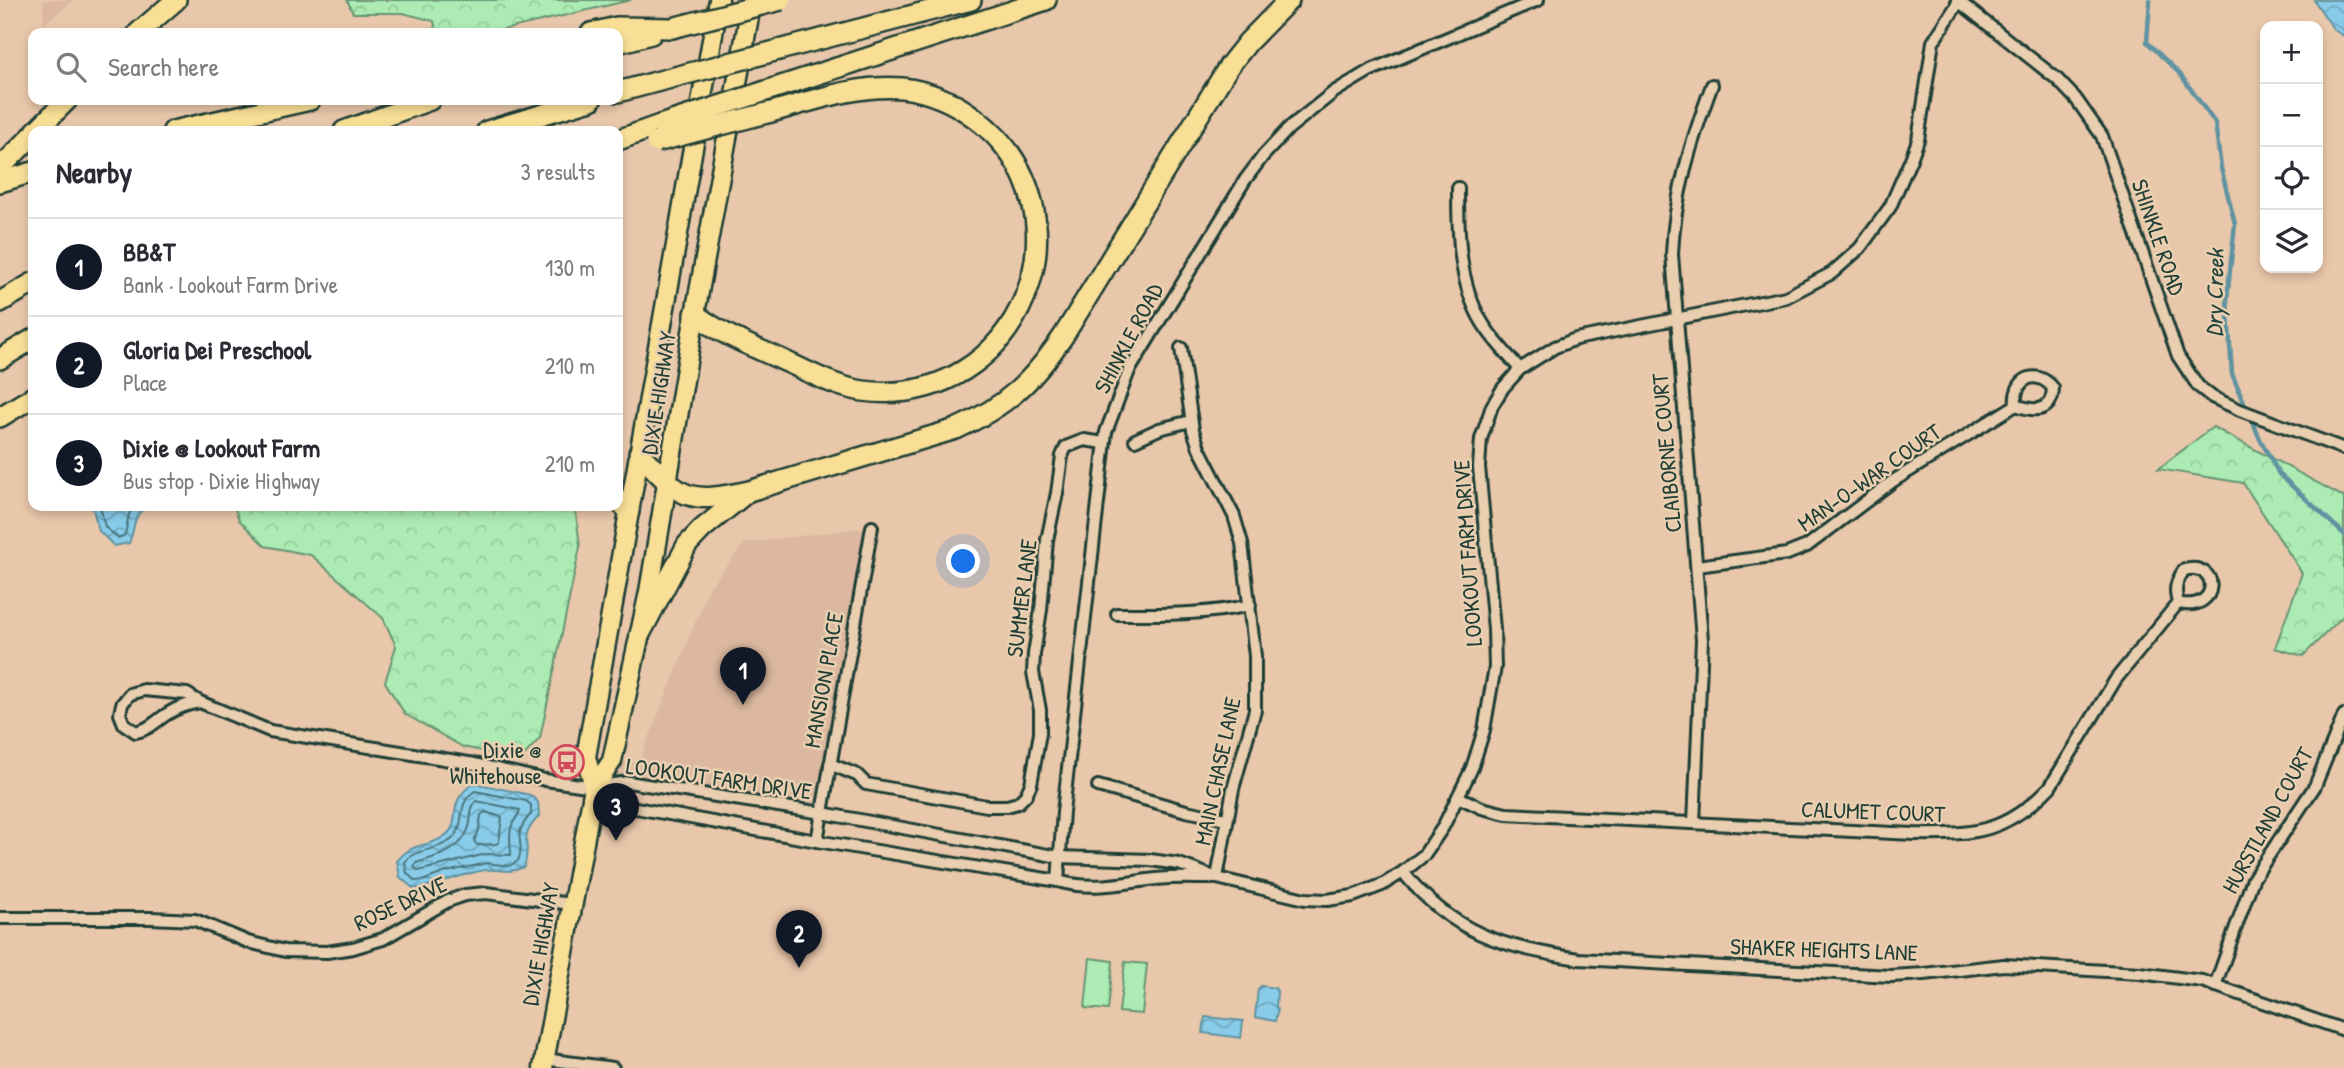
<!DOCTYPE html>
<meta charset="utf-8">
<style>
body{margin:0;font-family:"Patrick Hand",sans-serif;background:#f7f7f7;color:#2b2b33}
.controls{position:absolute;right:21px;top:21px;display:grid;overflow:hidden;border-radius:14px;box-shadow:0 4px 10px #0003}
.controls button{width:63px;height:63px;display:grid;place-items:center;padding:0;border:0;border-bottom:2px solid #e1e1e2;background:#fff;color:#2b2b33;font:35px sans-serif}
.you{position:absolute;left:964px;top:562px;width:24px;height:24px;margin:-18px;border:5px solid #fff;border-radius:50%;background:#1a73e8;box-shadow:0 0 0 10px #1a73e833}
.badge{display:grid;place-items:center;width:46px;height:46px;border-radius:50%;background:#111827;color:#fff;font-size:23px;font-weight:700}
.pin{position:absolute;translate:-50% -58px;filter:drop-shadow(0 2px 4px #0008)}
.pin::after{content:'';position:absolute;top:37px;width:24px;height:21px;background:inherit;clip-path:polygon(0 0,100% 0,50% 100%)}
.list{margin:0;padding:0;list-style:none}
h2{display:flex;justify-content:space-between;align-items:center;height:91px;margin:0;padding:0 28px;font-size:30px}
h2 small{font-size:23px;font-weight:400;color:#7c7c81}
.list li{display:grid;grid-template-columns:46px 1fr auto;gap:21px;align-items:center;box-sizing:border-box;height:98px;padding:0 28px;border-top:2px solid #e1e1e2}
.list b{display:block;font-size:26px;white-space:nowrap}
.list p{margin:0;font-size:23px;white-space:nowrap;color:#7c7c81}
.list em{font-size:23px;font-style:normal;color:#7c7c81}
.icon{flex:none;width:38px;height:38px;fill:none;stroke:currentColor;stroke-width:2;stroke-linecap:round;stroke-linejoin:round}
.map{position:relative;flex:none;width:2344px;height:1068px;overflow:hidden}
.search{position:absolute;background:#fff;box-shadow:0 4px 10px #0003;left:28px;top:28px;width:595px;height:77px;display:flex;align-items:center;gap:18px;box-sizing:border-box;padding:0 24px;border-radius:14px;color:#7c7c81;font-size:26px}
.panel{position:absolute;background:#fff;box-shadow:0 4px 10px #0003;left:28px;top:126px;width:595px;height:385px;border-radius:14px}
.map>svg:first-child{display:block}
.built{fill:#dbb89f}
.forest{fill:url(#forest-crowns);stroke:#669474;stroke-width:2}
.park{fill:#acecb4;stroke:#669474;stroke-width:2}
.water{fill:url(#water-waves);stroke:#5f93a1;stroke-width:2}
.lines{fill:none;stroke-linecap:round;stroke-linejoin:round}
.shore{stroke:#49767d;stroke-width:2}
.stream{stroke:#5f93a1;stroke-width:4.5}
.minor-casing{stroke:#1f3d34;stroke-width:16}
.primary-casing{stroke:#1f3d34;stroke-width:23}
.motorway-casing{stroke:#1f3d34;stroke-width:24}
.minor{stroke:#e9cfb0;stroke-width:10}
.primary{stroke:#f9df96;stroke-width:18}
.motorway{stroke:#f9df96;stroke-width:19}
.motorway-bridge-casing{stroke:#1f3d34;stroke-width:24;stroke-linecap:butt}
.motorway-bridge{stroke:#f9df96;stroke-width:19}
.labels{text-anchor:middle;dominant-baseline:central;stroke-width:5;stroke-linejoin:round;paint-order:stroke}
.street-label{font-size:23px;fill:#1f3d34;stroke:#e9cfb0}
.poi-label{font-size:23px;fill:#1f3d34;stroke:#e9cfb0;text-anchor:end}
.water-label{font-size:24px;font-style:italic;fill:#24443d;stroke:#e9cfb0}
</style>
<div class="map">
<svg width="2344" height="1068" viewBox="0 0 2344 1068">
<defs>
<pattern id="forest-crowns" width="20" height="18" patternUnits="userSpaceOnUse" patternTransform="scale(1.75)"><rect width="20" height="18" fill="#acecb4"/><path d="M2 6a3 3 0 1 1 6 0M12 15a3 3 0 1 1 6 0" fill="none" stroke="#94cb9b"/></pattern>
<pattern id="water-waves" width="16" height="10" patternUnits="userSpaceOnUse" patternTransform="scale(1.75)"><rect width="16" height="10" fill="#89ccea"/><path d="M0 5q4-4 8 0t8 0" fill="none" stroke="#6fa7be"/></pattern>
</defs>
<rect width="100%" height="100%" fill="#e9c7aa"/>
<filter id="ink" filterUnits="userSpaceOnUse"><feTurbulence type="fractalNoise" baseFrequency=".0143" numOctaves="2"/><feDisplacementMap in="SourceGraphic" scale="14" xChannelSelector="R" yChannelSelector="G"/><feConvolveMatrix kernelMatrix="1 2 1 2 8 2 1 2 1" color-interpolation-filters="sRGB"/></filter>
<g filter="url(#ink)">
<g class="built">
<path d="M43,0H73L43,25Z"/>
<path d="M872,527L822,813L628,782L594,787L612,761L639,763L709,588L745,543Z"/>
</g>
<g class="forest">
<path d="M347,0H631L489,33H437L434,21L403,13H353Z"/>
<path d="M2213,427L2344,497V615L2303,656L2275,648L2302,573L2243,483L2158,469Z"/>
<path d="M234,506H575L580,547L540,738L521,759L463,747L405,714L385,682L396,646L383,618L311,555L265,546L239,520Z"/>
</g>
<g class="park">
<path d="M1090,958L1113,961L1108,1010L1085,1008Z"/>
<path d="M1125,962L1147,964L1142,1014L1119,1012Z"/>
</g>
<g class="water">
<path d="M2314,0H2344V36L2334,30Z"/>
<path d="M92,506H150C132,512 136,527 129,543L114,546L99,531Z"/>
<path d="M474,783L530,795L538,802L539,816C516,841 533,841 524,867C505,875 502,868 485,870C461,874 438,885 414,889L400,877L397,861C414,840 428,849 446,835C463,822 444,803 474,783Z"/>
<path d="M1261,986L1275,988L1277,991L1276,1007L1278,1009L1275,1021L1255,1017L1258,989Z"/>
<path d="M1205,1017L1243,1021L1241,1038L1203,1033Z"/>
</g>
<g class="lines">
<g class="shore">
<path d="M100,506L105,527L118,538L125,535L129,514L135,506"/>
<path d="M475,791L526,801L531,805V814C509,839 527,840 518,861L509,866L487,863L446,872L425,880L415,881L407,873L405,862C416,848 437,851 451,840C468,827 454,804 475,791Z"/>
<path d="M476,801L520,810C519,816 514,819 512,825C508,835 511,845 511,855L486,854L418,871L414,867L416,863C438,856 461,852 469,827C472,817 469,809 476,801Z"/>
<path d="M485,812L502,817L499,842L496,844L477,845L474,841L479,830L481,815Z"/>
</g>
<path class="stream" d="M2150,0L2147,42L2180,74L2215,123L2221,168L2235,224L2227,299L2232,374L2260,439L2279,474L2344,534"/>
<g class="minor-casing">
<g id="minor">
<path d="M1957,0L2057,79L2076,99L2102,136L2178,356L2198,386L2212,397L2240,410L2344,449"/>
<path d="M1458,188C1458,232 1458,282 1482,322C1492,339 1507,354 1520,369"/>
<path d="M1181,348L1193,430L1199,448L1234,516L1242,543L1255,656V710L1233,789L1217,878"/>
<path d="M1135,440L1159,429L1191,421"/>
<path d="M1697,566L1787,554L1807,546L1893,481L2016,405C2035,412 2052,413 2053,388C2036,367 2013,379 2016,405"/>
<path d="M1117,614C1160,614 1207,615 1250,605"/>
<path d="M200,702C188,704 178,707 167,714C156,721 150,729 136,732L124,724L120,714L122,704L130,694L144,690L187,694L200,702L270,731L475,764L545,780L594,787L628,782L822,813L1059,857L1150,860L1179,864L1217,878L1305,899L1327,900L1353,896L1382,885L1403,872L1424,855L1443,827L1472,768L1484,730L1495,667L1494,629L1479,467L1481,439L1492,406L1503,388L1520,369L1555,347L1576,339L1786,297L1832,273L1860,248L1890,207L1911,159L1918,140L1933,42L1960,0"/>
<path d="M830,764L857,775L866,784L987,806H1007L1018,803L1026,795L1031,784L1040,733V710L1033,672L1034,654L1041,610L1047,540L1057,493L1062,456L1066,447L1084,440L1104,443"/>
<path d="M1098,786L1186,811L1226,819"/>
<path d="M594,787L625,806L817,841L1058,881C1091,891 1122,883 1156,879C1174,877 1193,878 1211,878"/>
<path d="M1458,797L1482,808L1506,814L1914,834C1975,835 2006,833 2050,787L2116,679L2178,603C2221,613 2220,560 2184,570C2176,582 2174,589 2178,603"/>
<path d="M1694,823L1702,640L1672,254C1674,196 1692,139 1712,85"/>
<path d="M817,841L872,527"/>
<path d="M1403,872C1453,934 1503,947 1579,959L1891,976L1924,974L2004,965L2140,973L2202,981L2344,1030"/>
<path d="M1058,881L1063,812L1106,432L1129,371L1245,180L1263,156L1289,128L1334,92L1369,71L1538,0"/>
<path d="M0,918H151L195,920L248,942L285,951L327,952L353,948L383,939L448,901L465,895L486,893L571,904"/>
<path d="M2215,986L2253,879L2315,786L2344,715"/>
<path d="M544,1059L613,1068"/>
</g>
</g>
<g class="primary-casing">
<g id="primary">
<path d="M594,787L586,757L719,0"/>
<path d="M543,1068L594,787L612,761L649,592L695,314L752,0"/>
</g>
</g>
<g class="motorway-casing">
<g id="motorway">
<path d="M138,33L176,0"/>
<path d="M591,33L617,27L672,28"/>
<path d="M618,43L651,34"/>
<path d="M779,50L971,0"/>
<path d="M772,89L1046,0"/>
<path d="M618,92L667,79"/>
<path d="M36,131L67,100"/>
<path d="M173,131L310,100"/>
<path d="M344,131L430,100"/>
<path d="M487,131L591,100"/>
<path d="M618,140L660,125"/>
<path d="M0,168L33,135"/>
<path d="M0,182L33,172"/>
<path d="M0,302L33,283"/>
<path d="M695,314C723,336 757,348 789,363C813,374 836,387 863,391C1020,411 1100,212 975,118C954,102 928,91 902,88C856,84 810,102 767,113"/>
<path d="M0,359L33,339"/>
<path d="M0,417L33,397"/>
<path d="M639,453C682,498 685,505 749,491L956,429C1007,406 1033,381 1064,335L1229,66L1248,42L1289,0"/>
<path d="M618,500L629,511"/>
<path d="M640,634L687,545L702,529L745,494"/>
</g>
</g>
<use href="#minor" class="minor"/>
<use href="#primary" class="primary"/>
<use href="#motorway" class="motorway"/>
<g class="motorway-bridge-casing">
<g id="motorway-bridge">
<path d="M672,28L781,0"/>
<path d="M667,79L779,50"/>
<path d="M660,125L772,89"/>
<path d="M656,142L767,113"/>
</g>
</g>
<use href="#motorway-bridge" class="motorway-bridge"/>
</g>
</g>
<defs>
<g id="bus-ring" transform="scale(1.75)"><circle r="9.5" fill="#e9cfb0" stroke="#d1495b" stroke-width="1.5"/><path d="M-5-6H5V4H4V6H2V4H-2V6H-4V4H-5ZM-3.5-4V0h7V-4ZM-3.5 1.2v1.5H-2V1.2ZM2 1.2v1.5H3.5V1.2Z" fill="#d1495b"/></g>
</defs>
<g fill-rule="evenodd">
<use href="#bus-ring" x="567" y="762"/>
</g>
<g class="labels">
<g class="street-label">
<text transform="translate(2159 237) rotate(71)">SHINKLE ROAD</text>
<text transform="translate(1128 338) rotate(-62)">SHINKLE ROAD</text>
<text transform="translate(658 393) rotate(-81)">DIXIE HIGHWAY</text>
<text transform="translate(1666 453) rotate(-95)">CLAIBORNE COURT</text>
<text transform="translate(1869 477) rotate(-35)">MAN-O-WAR COURT</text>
<text transform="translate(1467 553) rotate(-94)">LOOKOUT FARM DRIVE</text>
<text transform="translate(1021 598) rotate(-83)">SUMMER LANE</text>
<text transform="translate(823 680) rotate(-80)">MANSION PLACE</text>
<text transform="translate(1217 771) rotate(-78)">MAIN CHASE LANE</text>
<text transform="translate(719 778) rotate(8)">LOOKOUT FARM DRIVE</text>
<text transform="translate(1873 811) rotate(2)">CALUMET COURT</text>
<text transform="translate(2267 820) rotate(-61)">HURSTLAND COURT</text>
<text transform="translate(400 903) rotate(-25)">ROSE DRIVE</text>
<text transform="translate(540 944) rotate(-80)">DIXIE HIGHWAY</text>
<text transform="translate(1824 949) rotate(2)">SHAKER HEIGHTS LANE</text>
</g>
<g class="poi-label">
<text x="542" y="749">Dixie @<tspan x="542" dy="26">Whitehouse</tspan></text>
</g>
<g class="water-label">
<text transform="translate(2214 293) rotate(-89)">Dry Creek</text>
</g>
</g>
</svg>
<div class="controls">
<button>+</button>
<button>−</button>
<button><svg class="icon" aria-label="locate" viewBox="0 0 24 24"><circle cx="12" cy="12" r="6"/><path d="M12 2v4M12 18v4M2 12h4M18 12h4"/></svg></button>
<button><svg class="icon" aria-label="layers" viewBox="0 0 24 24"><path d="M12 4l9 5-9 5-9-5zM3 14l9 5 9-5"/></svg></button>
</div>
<div class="you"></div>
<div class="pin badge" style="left:743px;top:705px">1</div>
<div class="pin badge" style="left:799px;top:968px">2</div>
<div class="pin badge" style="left:616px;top:841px">3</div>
<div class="search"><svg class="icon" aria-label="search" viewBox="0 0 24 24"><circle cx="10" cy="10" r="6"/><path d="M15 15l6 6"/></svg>Search here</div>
<section class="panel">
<h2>Nearby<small>3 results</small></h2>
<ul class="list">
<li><span class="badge">1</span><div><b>BB&amp;T</b><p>Bank · Lookout Farm Drive</p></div><em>130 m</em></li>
<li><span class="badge">2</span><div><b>Gloria Dei Preschool</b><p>Place</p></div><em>210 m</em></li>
<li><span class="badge">3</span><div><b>Dixie @ Lookout Farm</b><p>Bus stop · Dixie Highway</p></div><em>210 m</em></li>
</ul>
</section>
</div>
